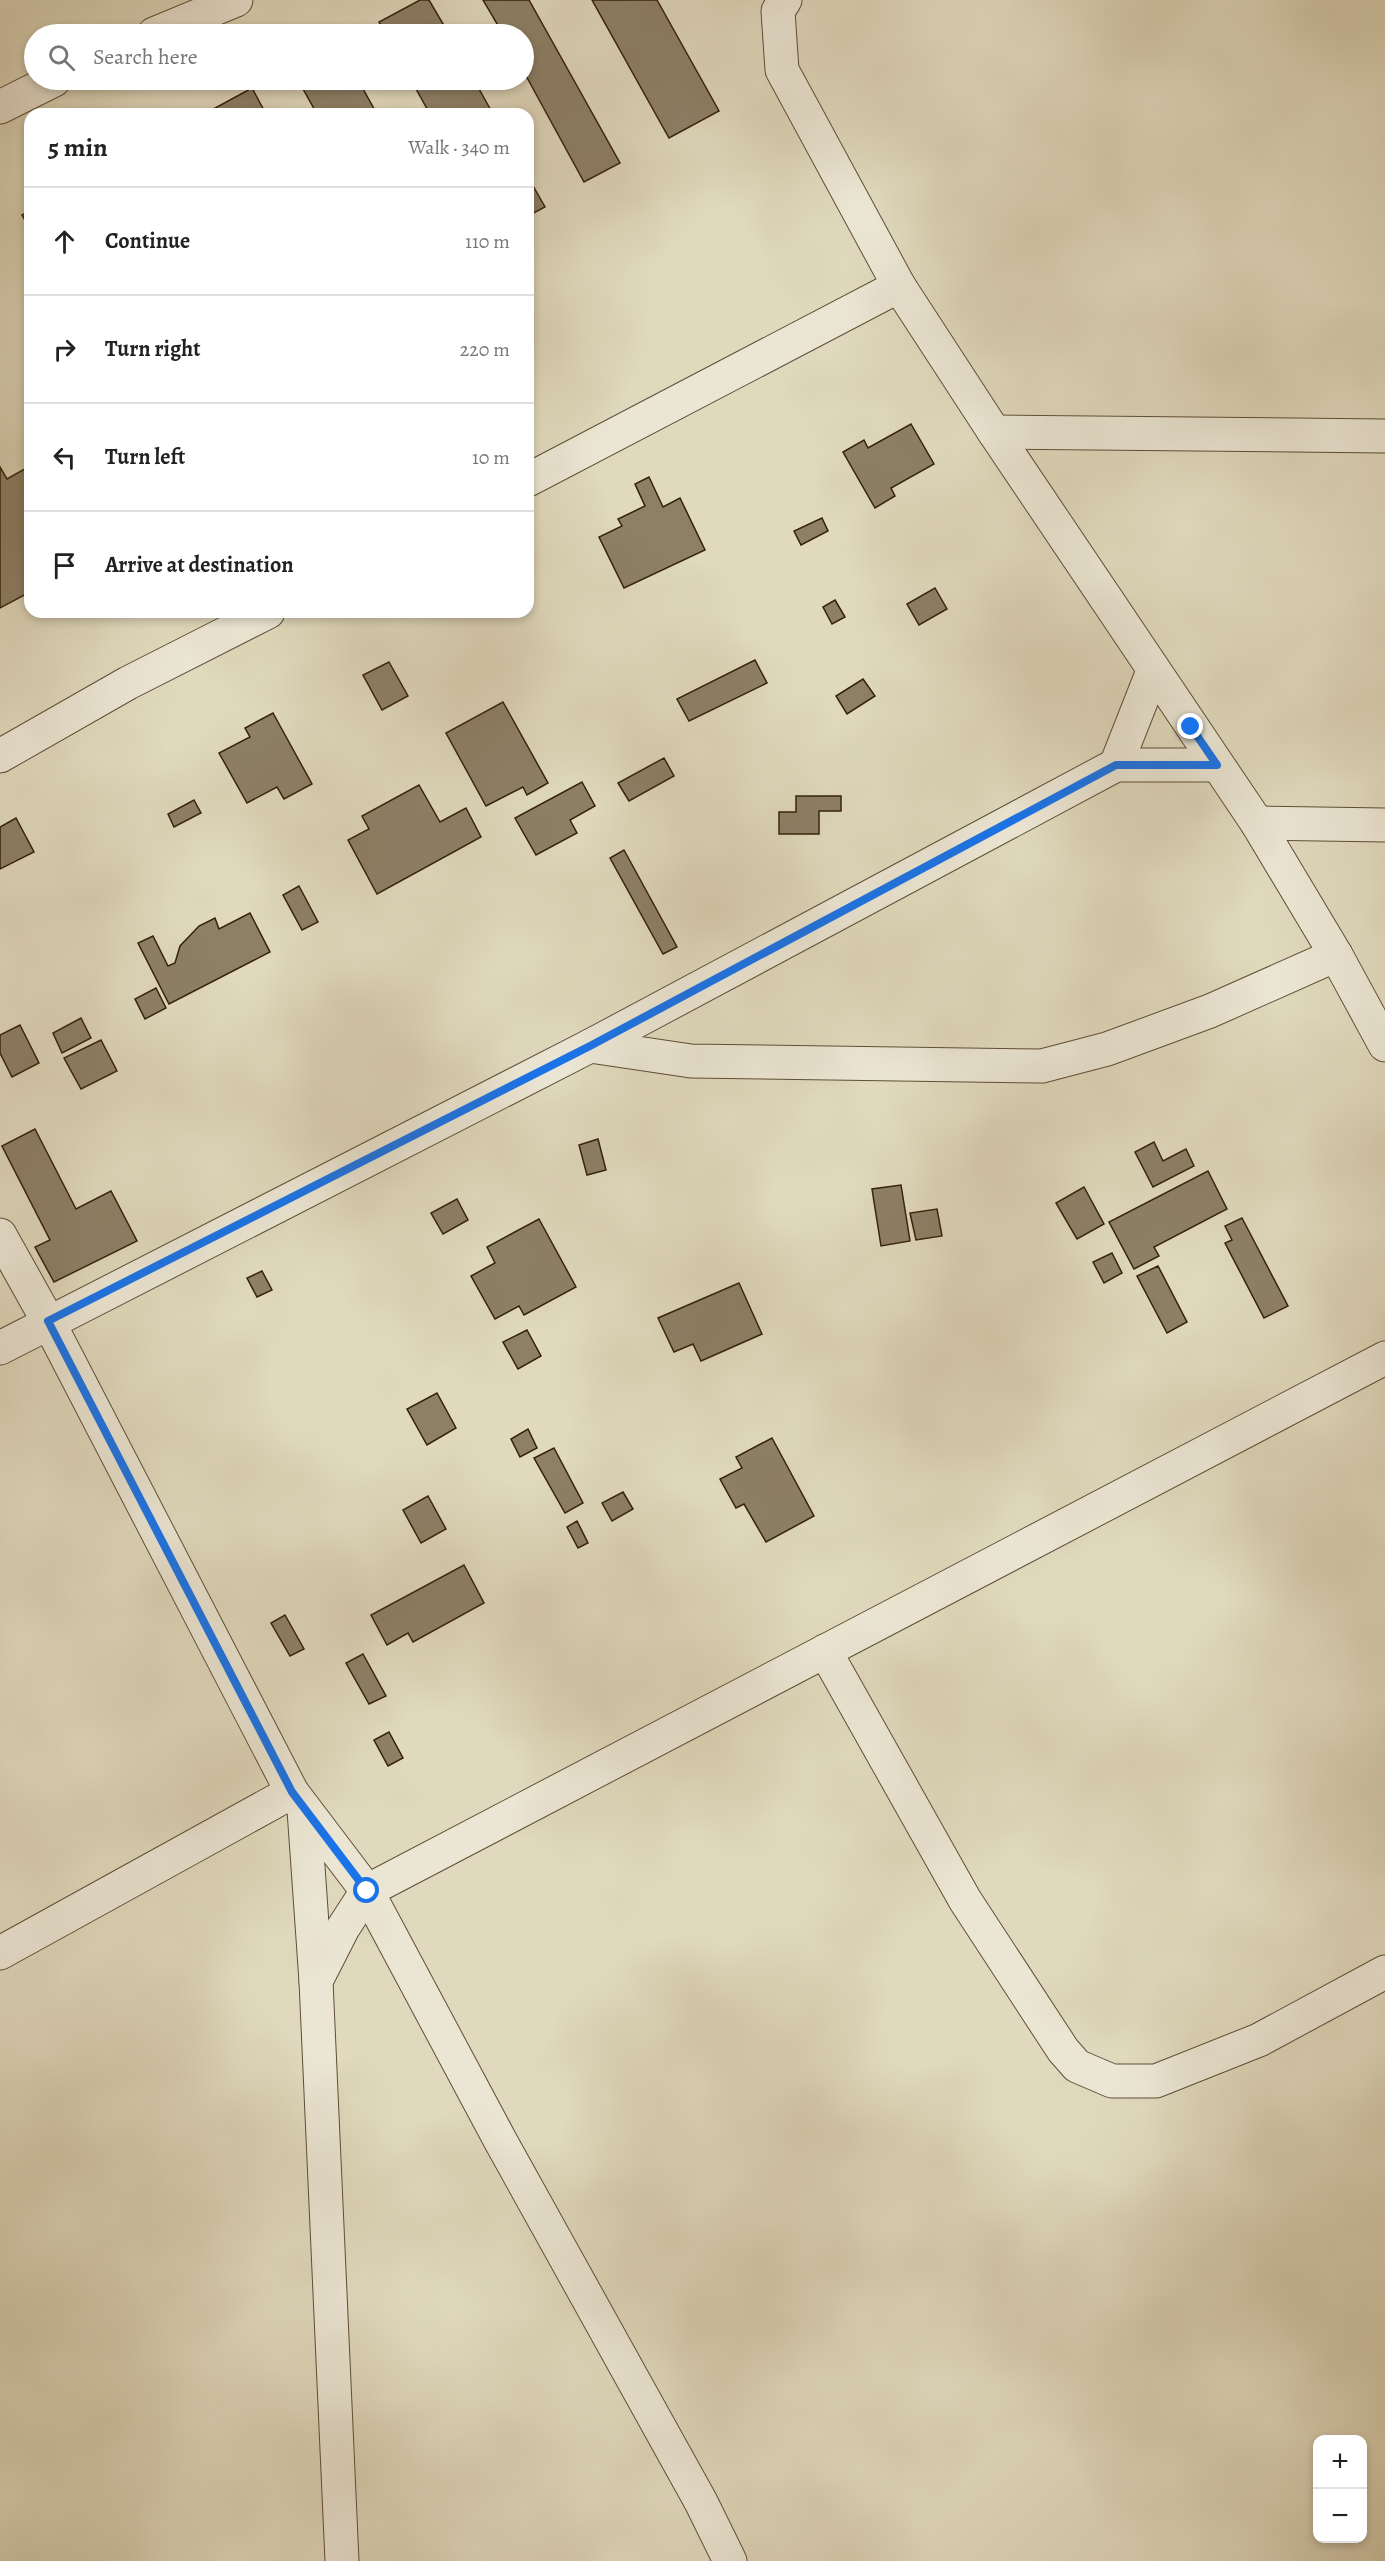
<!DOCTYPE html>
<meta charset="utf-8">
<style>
body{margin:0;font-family:Alegreya,serif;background:#f6f6f6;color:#222}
.controls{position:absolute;right:18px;bottom:18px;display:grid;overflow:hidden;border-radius:12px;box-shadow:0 3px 9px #0003}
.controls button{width:54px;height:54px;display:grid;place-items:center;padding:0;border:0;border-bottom:2px solid #e0e0e0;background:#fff;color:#222;font:30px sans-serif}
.stop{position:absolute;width:18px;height:18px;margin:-14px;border:4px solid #1a73e8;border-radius:50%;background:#fff}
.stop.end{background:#1a73e8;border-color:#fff;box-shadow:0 2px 6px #0008}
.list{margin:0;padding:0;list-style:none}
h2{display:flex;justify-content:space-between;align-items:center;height:78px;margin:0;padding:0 24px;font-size:26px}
h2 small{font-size:20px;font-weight:400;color:#767676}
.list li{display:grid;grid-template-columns:39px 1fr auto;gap:18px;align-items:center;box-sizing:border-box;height:108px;padding:0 24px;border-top:2px solid #e0e0e0}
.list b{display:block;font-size:22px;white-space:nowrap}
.list em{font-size:20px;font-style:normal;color:#767676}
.icon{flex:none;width:33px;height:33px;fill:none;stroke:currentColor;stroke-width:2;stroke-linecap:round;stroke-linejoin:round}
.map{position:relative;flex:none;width:1385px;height:2561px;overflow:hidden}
.search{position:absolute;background:#fff;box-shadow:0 3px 9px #0003;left:24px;top:24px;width:510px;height:66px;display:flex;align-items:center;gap:15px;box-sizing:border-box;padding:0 21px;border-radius:33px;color:#767676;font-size:22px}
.panel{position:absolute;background:#fff;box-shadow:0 3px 9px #0003;left:24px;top:108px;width:510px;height:510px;border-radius:18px}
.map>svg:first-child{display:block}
.building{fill:#8d8067;stroke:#342009;stroke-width:1.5}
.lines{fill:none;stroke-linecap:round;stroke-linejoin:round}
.minor-casing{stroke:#5f4e36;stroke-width:35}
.minor{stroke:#ebe6d4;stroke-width:33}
.route{stroke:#1a73e8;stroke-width:8}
</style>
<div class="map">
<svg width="1385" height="2561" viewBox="0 0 1385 2561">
<rect width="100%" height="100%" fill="#e0d9bd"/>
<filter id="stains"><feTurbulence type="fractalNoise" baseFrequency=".00333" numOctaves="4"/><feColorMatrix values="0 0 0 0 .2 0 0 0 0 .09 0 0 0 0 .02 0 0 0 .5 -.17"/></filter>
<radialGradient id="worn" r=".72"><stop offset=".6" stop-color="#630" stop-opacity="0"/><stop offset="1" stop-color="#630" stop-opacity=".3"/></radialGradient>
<g class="building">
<path d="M420,0H429L449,34H386L379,22Z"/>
<path d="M483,0H529L620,163L584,182L524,72V34H503Z"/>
<path d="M592,0H657L719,111L669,138Z"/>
<path d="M298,80H358L377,114H317Z"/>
<path d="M411,80H474L493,114H430Z"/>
<path d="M252,88L266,114H206V113Z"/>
<path d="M528,177L545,207L528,216Z"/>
<path d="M30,211V229L22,215Z"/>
<path d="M911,424L934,464L891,488L895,496L875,508L843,452L864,440L868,448Z"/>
<path d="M30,466V592L0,608V467L7,479Z"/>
<path d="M649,477L663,507L680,498L705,550L624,588L599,537L622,526L618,519L645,506L635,484Z"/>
<path d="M822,518L828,531L801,545L794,531Z"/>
<path d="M935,588L947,609L919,625L907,604Z"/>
<path d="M835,600L845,617L832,624L823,607Z"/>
<path d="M755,660L767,683L689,721L677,699Z"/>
<path d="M389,662L408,696L382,710L363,675Z"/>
<path d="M863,679L875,696L847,714L836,696Z"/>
<path d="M503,702L548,783L527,795L523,787L486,806L446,733Z"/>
<path d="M273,713L312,784L284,799L277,787L247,803L219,753L250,737L245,728Z"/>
<path d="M664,758L674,776L629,801L618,783Z"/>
<path d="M582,782L595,806L570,820L577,833L536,855L515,818Z"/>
<path d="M419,785L440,822L466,808L481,837L377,894L348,840L369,829L362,816Z"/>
<path d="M796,796H841V811H819V834H779V812H796Z"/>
<path d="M194,800L201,813L174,827L168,814Z"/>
<path d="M16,818L34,852L0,869V827Z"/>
<path d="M624,850L677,947L663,954L610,858Z"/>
<path d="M299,886L318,922L302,930L283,895Z"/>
<path d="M250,913L270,952L169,1004L138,943L153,936L168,966L175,963L180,946L199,926L215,918L219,929Z"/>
<path d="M156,988L166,1008L145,1019L135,999Z"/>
<path d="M81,1018L91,1038L62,1053L53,1033Z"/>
<path d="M20,1025L39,1063L12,1077L0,1053V1035Z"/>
<path d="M101,1040L117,1071L81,1089L64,1058Z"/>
<path d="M35,1129L76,1209L111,1191L137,1241L54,1282L35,1247L50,1240L2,1146Z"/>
<path d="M598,1139L606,1170L587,1175L579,1145Z"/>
<path d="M1154,1142L1163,1161L1186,1149L1194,1166L1153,1187L1135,1152Z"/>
<path d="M1208,1171L1227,1209L1154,1247L1159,1256L1134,1269L1109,1222Z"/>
<path d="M901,1185L910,1241L881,1246L872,1189Z"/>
<path d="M1084,1187L1104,1224L1077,1239L1056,1203Z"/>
<path d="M457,1199L468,1220L443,1234L431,1213Z"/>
<path d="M937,1209L942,1236L916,1240L910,1213Z"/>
<path d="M1242,1218L1288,1306L1264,1318L1225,1243L1232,1240L1225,1226Z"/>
<path d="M539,1219L576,1287L524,1315L519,1306L495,1319L471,1276L495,1263L487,1247Z"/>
<path d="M1112,1253L1122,1273L1104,1283L1093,1262Z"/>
<path d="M1158,1266L1187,1322L1167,1333L1137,1276Z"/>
<path d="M262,1271L272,1290L257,1297L247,1278Z"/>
<path d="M739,1283L762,1334L701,1361L693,1344L674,1352L658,1318Z"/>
<path d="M527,1330L541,1356L518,1369L503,1342Z"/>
<path d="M437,1393L456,1428L427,1445L407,1409Z"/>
<path d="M528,1429L537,1448L520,1457L511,1439Z"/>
<path d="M772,1438L814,1516L766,1542L744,1504L736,1508L720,1479L742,1468L736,1457Z"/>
<path d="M554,1448L583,1503L565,1513L534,1458Z"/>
<path d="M623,1492L633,1509L612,1521L602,1503Z"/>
<path d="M428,1496L446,1529L421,1543L403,1510Z"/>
<path d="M577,1521L588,1543L578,1548L567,1527Z"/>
<path d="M464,1565L484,1603L413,1642L408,1633L387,1645L371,1615Z"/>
<path d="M285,1615L304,1649L290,1656L271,1623Z"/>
<path d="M363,1654L386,1696L369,1704L346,1663Z"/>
<path d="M389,1732L403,1758L388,1766L374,1740Z"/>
</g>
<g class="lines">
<g class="minor-casing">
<g id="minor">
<path d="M785,0L778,11L782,70L899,286L994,432L1257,823L1336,955L1385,1045"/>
<path d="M154,34L236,0"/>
<path d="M0,107L54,80"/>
<path d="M994,432L1385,436"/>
<path d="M528,480L899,286"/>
<path d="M0,756L128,683L268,612"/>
<path d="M1116,765L1153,671"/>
<path d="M1257,823L1385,825"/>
<path d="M590,1046L691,1061L1042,1066L1107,1049L1210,1011L1336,955"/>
<path d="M0,1235L48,1321L292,1792L367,1891L500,2140L701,2502L730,2561"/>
<path d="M0,1348L590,1046L1116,765H1217"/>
<path d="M825,1651L965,1900L1063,2050L1077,2066L1112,2081H1156L1259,2040L1385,1972"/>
<path d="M304,1810L316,1981L342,2561"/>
<path d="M0,1953L292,1792"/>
<path d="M316,1981L343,1928L367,1891L1385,1358"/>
</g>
</g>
<use href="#minor" class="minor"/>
</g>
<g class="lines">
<path class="route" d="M367,1891L292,1792L48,1321L590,1046L1116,765H1217L1191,727"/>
</g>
<rect width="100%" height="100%" filter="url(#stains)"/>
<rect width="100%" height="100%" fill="url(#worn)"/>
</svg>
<div class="controls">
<button>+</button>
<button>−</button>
</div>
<div class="stop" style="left:367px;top:1891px"></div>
<div class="stop end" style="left:1191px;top:727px"></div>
<div class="search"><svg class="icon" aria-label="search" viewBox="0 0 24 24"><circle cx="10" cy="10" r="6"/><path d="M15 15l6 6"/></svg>Search here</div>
<section class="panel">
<h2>5 min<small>Walk · 340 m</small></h2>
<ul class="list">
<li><svg class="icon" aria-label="ahead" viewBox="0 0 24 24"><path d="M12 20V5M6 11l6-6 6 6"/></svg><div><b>Continue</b></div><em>110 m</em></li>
<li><svg class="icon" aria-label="right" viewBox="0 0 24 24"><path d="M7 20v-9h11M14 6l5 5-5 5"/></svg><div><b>Turn right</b></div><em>220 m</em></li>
<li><svg class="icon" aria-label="left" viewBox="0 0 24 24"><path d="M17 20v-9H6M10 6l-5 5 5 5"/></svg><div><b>Turn left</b></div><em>10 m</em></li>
<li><svg class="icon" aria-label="arrive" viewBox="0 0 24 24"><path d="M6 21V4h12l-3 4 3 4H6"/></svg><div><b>Arrive at destination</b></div></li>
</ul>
</section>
</div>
